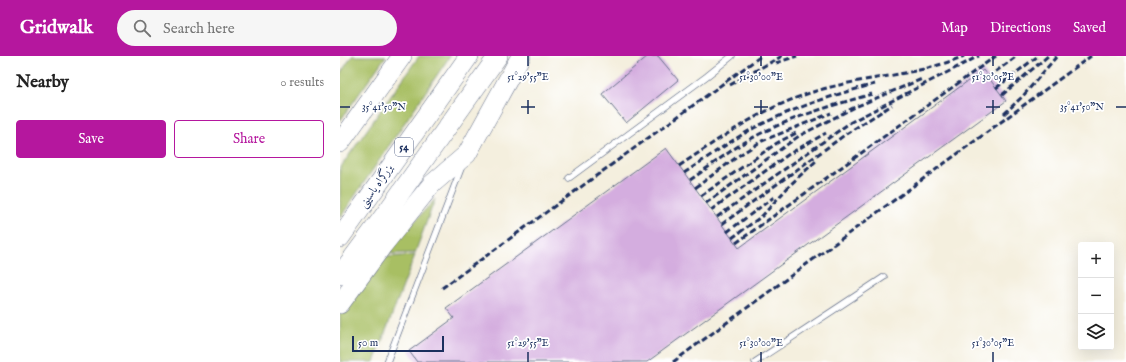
<!DOCTYPE html>
<meta charset="utf-8">
<style>
body{margin:0;font-family:"IM FELL English",Amiri,serif;background:#f6f6f6;color:#222}
.controls{position:absolute;right:12px;bottom:12px;display:grid;overflow:hidden;border-radius:4px;box-shadow:0 4px 16px #0002}
.controls button{width:36px;height:36px;display:grid;place-items:center;padding:0;border:0;border-bottom:1px solid #e0e0e0;background:#fff;color:#222;font:20px sans-serif}
.scale{position:absolute;left:12px;bottom:10px;width:92px;box-sizing:border-box;padding-left:4px;border:2px solid #1b2f5e;border-top:0;font-size:11px;line-height:14px;white-space:nowrap;color:#1b2f5e;-webkit-text-stroke:3px #fff;paint-order:stroke}
.list{margin:0;padding:0;list-style:none}
h2{display:flex;justify-content:space-between;align-items:center;height:52px;margin:0;padding:0 16px;font-size:17px}
h2 small{font-size:13px;font-weight:400;color:#767676}
.actions{display:flex;gap:8px;padding:12px 16px}
.actions a{flex:1;padding:9px 0;border:1px solid #b5179e;border-radius:4px;text-align:center;font-size:14px;color:#b5179e}
.actions .main{background:#b5179e;color:#fff}
.icon{flex:none;width:22px;height:22px;fill:none;stroke:currentColor;stroke-width:2;stroke-linecap:round;stroke-linejoin:round}
.map{position:relative;flex:none;width:786px;height:306px;overflow:hidden}
header{display:flex;align-items:center;gap:24px;box-sizing:border-box;height:56px;padding:0 20px;background:#b5179e;color:#fff}
header strong{font-size:19px}
nav{display:flex;gap:22px;margin-inline-start:auto;font-size:14px}
.search{width:280px;height:36px;background:#f6f6f6;display:flex;align-items:center;gap:10px;box-sizing:border-box;padding:0 14px;border-radius:22px;color:#767676;font-size:15px}
main{display:flex}
aside{flex:1;background:#fff}
.map>svg:first-child{display:block}
.green{fill:#a8bf64;stroke:#627761}
.building{fill:#d4addf}
.lines{fill:none;stroke-linecap:round;stroke-linejoin:round}
.service-casing{stroke:#67728b;stroke-width:7}
.trunk-casing{stroke:#67728b;stroke-width:20}
.service{stroke:#fff;stroke-width:5.5}
.trunk{stroke:#fff;stroke-width:19}
.rail{stroke:#1b2f5e;stroke-width:3;stroke-dasharray:6 3;stroke-linecap:butt}
.ticks{fill:none;stroke:#1b2f5e;stroke-width:1.5}
.labels{text-anchor:middle;dominant-baseline:central;stroke-width:3.5;stroke-linejoin:round;paint-order:stroke}
.shield{fill:#fff;stroke:#5f6d8e;stroke-width:1}
.shield-label{font-size:11px;font-weight:bold;fill:#1b2f5e}
.street-label{font-size:12px;fill:#1b2f5e;stroke:#fff}
.ticks-label{font-size:10px;text-anchor:middle;fill:#1b2f5e;stroke:#fff;stroke-width:3.5;stroke-linejoin:round;paint-order:stroke}
</style>
<header>
<strong>Gridwalk</strong>
<div class="search"><svg class="icon" aria-label="search" viewBox="0 0 24 24"><circle cx="10" cy="10" r="6"/><path d="M15 15l6 6"/></svg>Search here</div>
<nav><a>Map</a><a>Directions</a><a>Saved</a></nav>
</header>
<main>
<aside>
<h2>Nearby<small>0 results</small></h2>
<ul class="list">
</ul>
<div class="actions"><a class="main">Save</a><a>Share</a></div>
</aside>
<div class="map">
<svg width="786" height="306" viewBox="0 0 786 306">
<rect width="100%" height="100%" fill="#fff"/>
<filter id="ink" filterUnits="userSpaceOnUse"><feTurbulence type="fractalNoise" baseFrequency=".025" numOctaves="2"/><feDisplacementMap in="SourceGraphic" scale="8" xChannelSelector="R" yChannelSelector="G"/><feConvolveMatrix kernelMatrix="1 2 1 2 8 2 1 2 1" color-interpolation-filters="sRGB"/></filter>
<filter id="wash" filterUnits="userSpaceOnUse"><feTurbulence type="fractalNoise" baseFrequency=".012" numOctaves="4" result="noise"/><feDisplacementMap in="SourceGraphic" scale="16" xChannelSelector="R" yChannelSelector="G"/><feGaussianBlur stdDeviation="0.9" result="paint"/><feColorMatrix in="noise" values="0 0 0 0 0 0 0 0 0 0 0 0 0 0 0 0 0 1.4 0 .05"/><feComposite in="paint" operator="in"/></filter>
<g filter="url(#wash)">
<rect width="100%" height="100%" fill="#f4efde"/>
<g class="green">
<path d="M12,0H46L0,65V18Z"/>
<path d="M79,0H110L0,162V112Z"/>
<path d="M95,143L75,197L45,198Z"/>
<path d="M75,199L34,306H0V258L44,201Z"/>
</g>
<g id="blocks">
<g class="building">
<path d="M308,0H318L338,24L286,67L262,38Z"/>
<path d="M643,14L666,45L307,306H77L69,295L114,262L106,252L326,92L399,192Z"/>
</g>
</g>
</g>
<g filter="url(#ink)">
<use href="#blocks" fill-opacity="0" stroke="#67728b" stroke-width="1"/>
<g class="lines">
<g class="service-casing">
<g id="service">
<path d="M229,122L367,20L392,0"/>
<path d="M47,306L122,110"/>
<path d="M415,306L544,221"/>
</g>
</g>
<g class="trunk-casing">
<g id="trunk">
<path d="M0,87L62,0"/>
<path d="M0,182L129,0"/>
<path d="M0,219L49,153L158,0"/>
<path d="M0,248L43,189L92,128L127,98L181,0"/>
</g>
</g>
<use href="#service" class="service"/>
<use href="#trunk" class="trunk"/>
<g class="rail">
<path d="M436,7L457,0"/>
<path d="M648,21L677,0"/>
<path d="M390,29L442,0"/>
<path d="M656,32L698,0"/>
<path d="M662,39L708,0"/>
<path d="M664,58L683,40L717,0"/>
<path d="M339,110C388,77 429,47 487,32C532,20 580,19 624,0"/>
<path d="M344,117C367,102 390,85 414,72C453,52 493,39 535,28"/>
<path d="M350,124C366,113 383,100 400,89C441,64 487,51 532,38"/>
<path d="M355,132L401,98L422,85L491,57"/>
<path d="M361,140L437,87L456,77"/>
<path d="M366,147L459,80L515,51L582,23"/>
<path d="M371,154L449,98L486,77"/>
<path d="M377,161L511,66L639,0"/>
<path d="M382,168L506,78L552,49"/>
<path d="M387,176L434,141"/>
<path d="M392,182L422,160L450,129L476,105"/>
<path d="M396,187L656,0"/>
<path d="M102,232L421,0"/>
<path d="M333,306L751,0"/>
</g>
</g>
</g>
<path class="ticks" d="M188,0V10M421,0V10M653,0V10M188,44V58M421,44V58M653,44V58M0,51H10M181,51H195M414,51H428M646,51H660M776,51H786M188,296V306M421,296V306M653,296V306"/>
<g class="labels">
<rect class="shield" x="55" y="82" width="18" height="18" rx="3"/>
<g class="shield-label">
<text x="64" y="91">54</text>
</g>
<g class="street-label">
<text transform="translate(36 130) rotate(-55)">بزرگراه یاسینی</text>
</g>
</g>
<g class="ticks-label">
<text x="188" y="24">51°29'55"E</text>
<text x="421" y="24">51°30'00"E</text>
<text x="653" y="24">51°30'05"E</text>
<text x="44" y="54">35°41'50"N</text>
<text x="742" y="54">35°41'50"N</text>
<text x="188" y="290">51°29'55"E</text>
<text x="421" y="290">51°30'00"E</text>
<text x="653" y="290">51°30'05"E</text>
</g>
</svg>
<div class="controls">
<button>+</button>
<button>−</button>
<button><svg class="icon" aria-label="layers" viewBox="0 0 24 24"><path d="M12 4l9 5-9 5-9-5zM3 14l9 5 9-5"/></svg></button>
</div>
<div class="scale">50 m</div>
</div>
</main>
